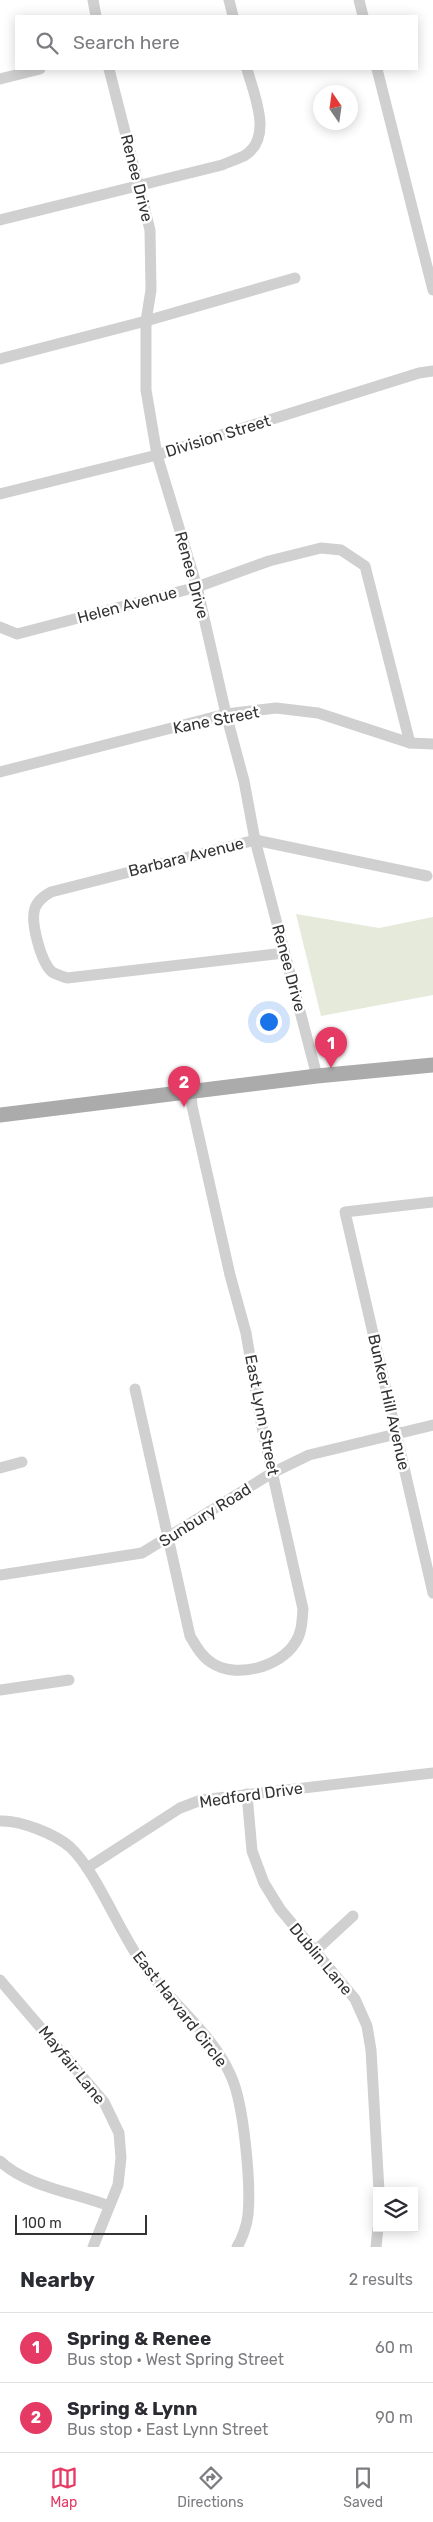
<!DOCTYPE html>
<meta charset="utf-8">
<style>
body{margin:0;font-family:Rubik,sans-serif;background:#f7f7f7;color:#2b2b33}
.controls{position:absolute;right:15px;bottom:15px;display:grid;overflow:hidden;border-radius:0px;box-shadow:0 2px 12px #0003}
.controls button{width:45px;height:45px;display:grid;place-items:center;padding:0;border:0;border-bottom:1px solid #e1e1e2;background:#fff;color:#2b2b33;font:25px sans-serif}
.compass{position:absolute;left:313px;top:85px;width:45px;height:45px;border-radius:50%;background:#fff;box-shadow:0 2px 12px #0003;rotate:347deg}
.scale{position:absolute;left:15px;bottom:12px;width:132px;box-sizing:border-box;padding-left:5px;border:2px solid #333;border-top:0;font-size:14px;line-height:18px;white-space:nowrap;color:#333;-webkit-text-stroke:4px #fff;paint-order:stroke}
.you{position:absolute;left:268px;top:1021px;width:18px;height:18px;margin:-12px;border:4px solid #fff;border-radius:50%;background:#1a73e8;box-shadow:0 0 0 8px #1a73e833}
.badge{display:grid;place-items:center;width:32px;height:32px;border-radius:50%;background:#e53a64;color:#fff;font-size:16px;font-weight:700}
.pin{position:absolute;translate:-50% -41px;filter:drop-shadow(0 1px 2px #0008)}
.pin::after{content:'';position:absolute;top:26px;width:18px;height:15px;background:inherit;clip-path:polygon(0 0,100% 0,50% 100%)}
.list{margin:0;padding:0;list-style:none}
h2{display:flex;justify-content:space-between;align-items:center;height:65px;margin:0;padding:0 20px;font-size:21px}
h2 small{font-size:16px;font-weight:400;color:#7c7c81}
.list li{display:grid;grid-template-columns:32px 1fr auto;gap:15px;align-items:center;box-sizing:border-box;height:70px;padding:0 20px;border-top:1px solid #e1e1e2}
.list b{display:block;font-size:19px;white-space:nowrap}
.list p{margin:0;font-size:16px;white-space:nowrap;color:#7c7c81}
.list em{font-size:16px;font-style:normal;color:#7c7c81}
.icon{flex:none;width:28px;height:28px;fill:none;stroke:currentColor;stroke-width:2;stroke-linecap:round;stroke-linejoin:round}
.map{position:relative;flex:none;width:433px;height:2247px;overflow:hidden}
.search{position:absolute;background:#fff;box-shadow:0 2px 12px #0003;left:15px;right:15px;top:15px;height:55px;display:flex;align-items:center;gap:12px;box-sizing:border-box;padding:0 18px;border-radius:0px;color:#7c7c81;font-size:19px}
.sheet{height:205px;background:#fff}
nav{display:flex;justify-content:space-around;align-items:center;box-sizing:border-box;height:70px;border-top:1px solid #e1e1e2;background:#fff;font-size:14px;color:#7c7c81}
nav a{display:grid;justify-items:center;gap:2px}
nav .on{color:#e53a64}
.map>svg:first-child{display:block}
.green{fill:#e5eadb}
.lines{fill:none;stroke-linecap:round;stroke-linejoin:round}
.minor{stroke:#d0d0d0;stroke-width:11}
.major{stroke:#ababab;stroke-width:15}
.labels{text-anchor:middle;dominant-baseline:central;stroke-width:5;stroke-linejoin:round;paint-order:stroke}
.street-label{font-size:16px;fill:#333;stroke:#fff}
</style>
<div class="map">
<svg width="433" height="2247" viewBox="0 0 433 2247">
<rect width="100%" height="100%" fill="#fff"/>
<path class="green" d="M296,914L379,928L433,917V995L321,1016Z"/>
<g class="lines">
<g class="minor">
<path d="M93,0L96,16"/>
<path d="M229,0L233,16"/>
<path d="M359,0L363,16"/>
<path d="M109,69L150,230L151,290L146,321V390L157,455L197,587L226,714L244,781L255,840L317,1076"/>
<path d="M377,69L433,290"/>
<path d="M0,79L40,69"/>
<path d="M0,220L222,165C229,162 237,159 244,156C274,138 254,95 247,69"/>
<path d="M0,359L146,321L295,278"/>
<path d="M0,494L157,455L419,373L433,371"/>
<path d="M0,627L17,634L197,587L269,561L321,548L341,550L365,566L410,743"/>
<path d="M0,772L226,714L276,708L318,713L410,743L433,744"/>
<path d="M284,953L67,978C62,976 57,975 52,972C41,962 30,922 35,908C38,900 44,896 51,892L255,840L427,876"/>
<path d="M433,1202L345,1212L433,1593"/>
<path d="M135,1389L190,1636C196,1646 202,1657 212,1663C236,1679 280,1667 295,1643C302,1633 302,1621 303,1609L262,1427L246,1333L230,1275L192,1106L191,1091"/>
<path d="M0,1468L22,1462"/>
<path d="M0,1575L142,1553L272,1473L309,1455L433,1425"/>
<path d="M0,1690L69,1680"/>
<path d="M247,1794L252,1851L264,1883L280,1909L355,1999L367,2026L371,2050L379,2191"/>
<path d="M0,1821C20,1820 55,1834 70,1847C95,1870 117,1926 138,1957C165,1999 211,2030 231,2076C244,2104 251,2184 248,2215C247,2225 242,2239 237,2247"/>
<path d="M87,1868L180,1808L201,1800L433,1773"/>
<path d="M315,1951L353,1916"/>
<path d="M0,1980L104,2102L119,2133L121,2158L118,2185L93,2247"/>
<path d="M0,2161C25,2186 76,2193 109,2206"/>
<path d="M376,2247L378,2228"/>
</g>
<path class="major" d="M0,1115L317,1076L433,1065"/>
</g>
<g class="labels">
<g class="street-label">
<text transform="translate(137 178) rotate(76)">Renee Drive</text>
<text transform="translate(218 436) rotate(-17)">Division Street</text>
<text transform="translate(192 575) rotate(75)">Renee Drive</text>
<text transform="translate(127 605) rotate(-15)">Helen Avenue</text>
<text transform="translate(216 720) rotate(-11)">Kane Street</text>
<text transform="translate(186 857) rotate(-14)">Barbara Avenue</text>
<text transform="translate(289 968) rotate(75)">Renee Drive</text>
<text transform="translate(389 1402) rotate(77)">Bunker Hill Avenue</text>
<text transform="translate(262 1415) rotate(79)">East Lynn Street</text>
<text transform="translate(205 1515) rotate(-32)">Sunbury Road</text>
<text transform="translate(251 1795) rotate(-8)">Medford Drive</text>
<text transform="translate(321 1959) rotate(50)">Dublin Lane</text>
<text transform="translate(180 2009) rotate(52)">East Harvard Circle</text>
<text transform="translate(72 2065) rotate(51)">Mayfair Lane</text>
</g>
</g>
</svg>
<div class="controls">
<button><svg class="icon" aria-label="layers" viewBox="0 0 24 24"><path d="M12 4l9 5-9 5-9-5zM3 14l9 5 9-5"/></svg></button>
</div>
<svg class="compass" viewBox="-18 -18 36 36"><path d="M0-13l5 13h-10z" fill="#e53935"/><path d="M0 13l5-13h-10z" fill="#7c7c81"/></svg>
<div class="scale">100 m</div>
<div class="you"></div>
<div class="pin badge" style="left:331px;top:1068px">1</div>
<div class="pin badge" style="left:184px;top:1107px">2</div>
<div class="search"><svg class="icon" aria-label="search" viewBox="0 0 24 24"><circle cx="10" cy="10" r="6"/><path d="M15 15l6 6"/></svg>Search here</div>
</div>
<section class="sheet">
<h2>Nearby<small>2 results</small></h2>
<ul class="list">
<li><span class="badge">1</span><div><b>Spring &amp; Renee</b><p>Bus stop · West Spring Street</p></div><em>60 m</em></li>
<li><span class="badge">2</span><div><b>Spring &amp; Lynn</b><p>Bus stop · East Lynn Street</p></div><em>90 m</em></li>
</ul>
</section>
<nav>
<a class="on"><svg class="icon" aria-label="map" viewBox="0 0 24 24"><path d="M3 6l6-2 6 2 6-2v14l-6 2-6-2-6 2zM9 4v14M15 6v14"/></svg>Map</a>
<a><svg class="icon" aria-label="directions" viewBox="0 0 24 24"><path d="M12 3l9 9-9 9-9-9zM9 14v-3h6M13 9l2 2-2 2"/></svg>Directions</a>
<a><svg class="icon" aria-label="saved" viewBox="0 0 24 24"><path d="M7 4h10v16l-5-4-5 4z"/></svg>Saved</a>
</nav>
